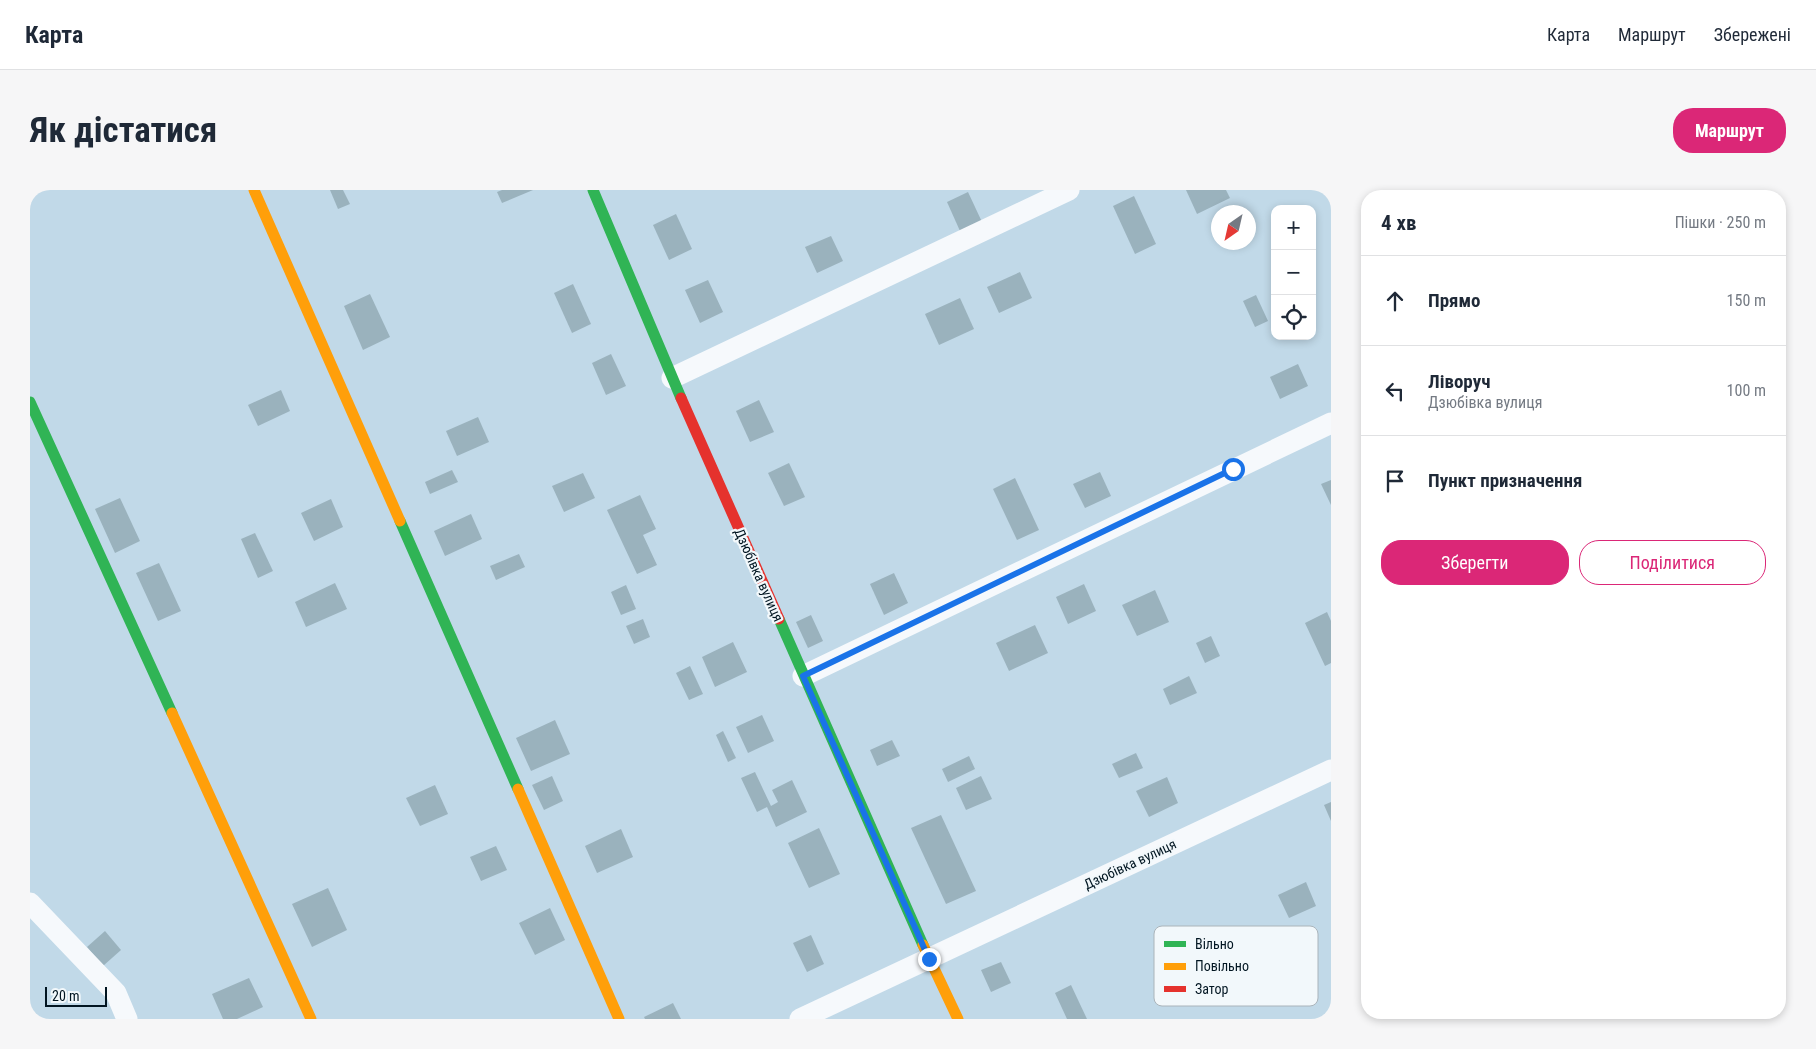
<!DOCTYPE html>
<html lang="uk">
<meta charset="utf-8">
<style>
body{margin:0;font-family:"Roboto Condensed",sans-serif;background:#f6f6f7;color:#1f2937}
.controls{position:absolute;right:15px;top:15px;display:grid;overflow:hidden;border-radius:10px;box-shadow:0 2px 8px #0003}
.controls button{width:45px;height:45px;display:grid;place-items:center;padding:0;border:0;border-bottom:1px solid #e0e1e3;background:#fff;color:#1f2937;font:25px sans-serif}
.compass{position:absolute;left:1181px;top:15px;width:45px;height:45px;border-radius:50%;background:#fff;box-shadow:0 2px 8px #0003;rotate:214deg}
.scale{position:absolute;left:15px;bottom:12px;width:62px;box-sizing:border-box;padding-left:5px;border:2px solid #011521;border-top:0;font-size:14px;line-height:18px;white-space:nowrap;color:#011521;-webkit-text-stroke:4px #f2f8fb;paint-order:stroke}
.stop{position:absolute;width:15px;height:15px;margin:-11px;border:4px solid #1a73e8;border-radius:50%;background:#fff}
.stop.end{background:#1a73e8;border-color:#fff;box-shadow:0 1px 5px #0008}
.list{margin:0;padding:0;list-style:none}
h2{display:flex;justify-content:space-between;align-items:center;height:65px;margin:0;padding:0 20px;font-size:21px}
h2 small{font-size:16px;font-weight:400;color:#747a83}
.list li{display:grid;grid-template-columns:32px 1fr auto;gap:15px;align-items:center;box-sizing:border-box;height:90px;padding:0 20px;border-top:1px solid #e0e1e3}
.list b{display:block;font-size:19px;white-space:nowrap}
.list p{margin:0;font-size:16px;white-space:nowrap;color:#747a83}
.list em{font-size:16px;font-style:normal;color:#747a83}
.actions{display:flex;gap:10px;padding:15px 20px}
.actions a{flex:1;padding:11px 0;border:1px solid #db2777;border-radius:20px;text-align:center;font-size:18px;color:#db2777}
.actions .main{background:#db2777;color:#fff}
.icon{flex:none;width:28px;height:28px;fill:none;stroke:currentColor;stroke-width:2;stroke-linecap:round;stroke-linejoin:round}
.map{position:relative;flex:none;width:1301px;height:829px;overflow:hidden;border-radius:20px}
header{display:flex;align-items:center;gap:30px;box-sizing:border-box;height:70px;padding:0 25px;background:#fff;border-bottom:1px solid #e0e1e3}
header strong{font-size:24px}
nav{display:flex;gap:28px;margin-inline-start:auto;font-size:18px}
.intro{display:flex;align-items:center;justify-content:space-between;box-sizing:border-box;height:120px;padding:0 30px}
h1{margin:0;font-size:35px}
.button{padding:12px 22px;border-radius:20px;background:#db2777;color:#fff;font-size:18px;font-weight:700}
main{display:flex;gap:30px;padding:0 30px}
aside{flex:1;background:#fff;border-radius:20px;box-shadow:0 2px 8px #0003}
.map>svg:first-child{display:block}
.building{fill:#9ab2bd}
.lines{fill:none;stroke-linecap:round;stroke-linejoin:round}
.street{stroke:#f6f9fc;stroke-width:21}
.fast{stroke:#30b455;stroke-width:11}
.slow{stroke:#ff9f0a;stroke-width:11}
.jam{stroke:#e5322d;stroke-width:11}
.route{stroke:#1a73e8;stroke-width:6}
.labels{text-anchor:middle;dominant-baseline:central;stroke-width:4.5;stroke-linejoin:round;paint-order:stroke}
.street-label{font-size:14px;fill:#011521;stroke:#f2f8fb}
.key{fill:#f2f8fb;stroke:#aab4ba;stroke-width:1}
.key-label{font-size:14px;fill:#011521}
</style>
<header>
<strong>Карта</strong>
<nav><a>Карта</a><a>Маршрут</a><a>Збережені</a></nav>
</header>
<div class="intro"><h1>Як дістатися</h1><a class="button">Маршрут</a></div>
<main>
<div class="map">
<svg width="1301" height="829" viewBox="0 0 1301 829">
<rect width="100%" height="100%" fill="#c1d9e8"/>
<g class="building">
<path d="M300,0H313L320,14L308,19Z"/>
<path d="M472,0H503L472,13L467,2Z"/>
<path d="M1156,0H1196L1200,8L1167,24Z"/>
<path d="M938,2L952,32L930,41L917,12Z"/>
<path d="M1104,6L1126,54L1105,64L1083,16Z"/>
<path d="M646,24L662,59L639,70L623,35Z"/>
<path d="M801,46L813,71L787,83L775,57Z"/>
<path d="M990,82L1002,108L969,123L957,97Z"/>
<path d="M678,90L693,122L670,133L655,100Z"/>
<path d="M543,94L561,134L542,143L524,103Z"/>
<path d="M340,104L360,147L333,160L314,116Z"/>
<path d="M1226,105L1238,131L1225,137L1213,111Z"/>
<path d="M930,108L944,139L909,155L895,124Z"/>
<path d="M581,164L596,196L576,205L562,173Z"/>
<path d="M1268,174L1278,196L1250,209L1240,187Z"/>
<path d="M251,200L260,221L228,236L218,215Z"/>
<path d="M729,210L744,242L720,252L706,221Z"/>
<path d="M448,227L459,252L427,266L416,241Z"/>
<path d="M759,273L775,307L754,316L738,283Z"/>
<path d="M422,280L428,292L400,304L395,292Z"/>
<path d="M1070,282L1081,306L1055,318L1043,294Z"/>
<path d="M553,283L565,308L534,322L522,296Z"/>
<path d="M985,288L1009,340L987,350L963,299Z"/>
<path d="M1301,290V315L1291,294Z"/>
<path d="M610,305L626,339L613,345L627,375L607,384L577,320Z"/>
<path d="M90,308L110,351L85,363L65,319Z"/>
<path d="M301,309L313,337L284,351L271,323Z"/>
<path d="M441,324L452,349L415,366L404,341Z"/>
<path d="M225,343L243,381L228,388L211,349Z"/>
<path d="M489,364L495,377L466,390L460,376Z"/>
<path d="M129,373L151,421L128,431L106,383Z"/>
<path d="M864,383L878,413L854,425L840,394Z"/>
<path d="M305,393L317,419L276,437L265,412Z"/>
<path d="M1054,394L1066,421L1038,434L1026,407Z"/>
<path d="M596,395L606,419L591,425L581,402Z"/>
<path d="M1125,400L1139,432L1107,446L1092,415Z"/>
<path d="M1297,422L1301,431V473L1295,476L1275,433Z"/>
<path d="M781,425L793,451L778,458L766,432Z"/>
<path d="M613,429L620,447L604,454L596,436Z"/>
<path d="M1005,435L1018,463L979,481L966,453Z"/>
<path d="M1181,446L1190,466L1175,473L1166,453Z"/>
<path d="M703,452L717,482L685,497L672,467Z"/>
<path d="M660,476L673,504L659,510L646,483Z"/>
<path d="M1159,486L1167,503L1140,515L1133,499Z"/>
<path d="M732,525L744,551L718,563L706,537Z"/>
<path d="M525,530L540,564L501,581L486,548Z"/>
<path d="M693,541L706,568L698,572L686,545Z"/>
<path d="M862,550L870,566L847,576L840,560Z"/>
<path d="M1106,563L1113,578L1089,588L1082,574Z"/>
<path d="M939,566L945,579L918,592L912,579Z"/>
<path d="M725,582L741,616L748,612L742,600L762,590L777,622L746,637L737,617L727,622L711,588Z"/>
<path d="M522,586L533,611L514,620L502,595Z"/>
<path d="M951,586L962,609L936,620L926,598Z"/>
<path d="M1137,587L1148,613L1119,627L1106,601Z"/>
<path d="M405,595L418,624L390,636L376,608Z"/>
<path d="M1301,612V631L1294,615Z"/>
<path d="M911,625L946,701L916,714L881,638Z"/>
<path d="M789,638L810,684L779,698L758,653Z"/>
<path d="M591,639L603,667L567,683L555,656Z"/>
<path d="M466,656L477,680L451,691L440,667Z"/>
<path d="M1276,692L1286,716L1259,728L1248,705Z"/>
<path d="M298,698L317,740L282,757L262,714Z"/>
<path d="M520,718L535,750L505,765L489,733Z"/>
<path d="M75,741L91,760L73,776L57,757Z"/>
<path d="M781,745L794,774L777,782L763,753Z"/>
<path d="M971,772L981,793L961,802L951,780Z"/>
<path d="M219,788L233,817L207,829H193L182,804Z"/>
<path d="M1041,795L1057,829H1037L1025,803Z"/>
<path d="M643,813L651,829H615L614,827Z"/>
</g>
<g class="lines">
<g class="street">
<path d="M642,188L1039,0"/>
<path d="M773,486L1301,233"/>
<path d="M0,713L86,803L97,829"/>
<path d="M770,829L1301,580"/>
</g>
<g class="fast">
<path d="M563,0L651,208"/>
<path d="M0,212L142,523"/>
<path d="M370,331L488,599"/>
<path d="M749,429L893,755"/>
</g>
<g class="slow">
<path d="M224,0L370,331"/>
<path d="M142,523L281,829"/>
<path d="M488,599L589,829"/>
<path d="M893,755L928,829"/>
</g>
<path class="jam" d="M651,208L749,429"/>
</g>
<g class="lines">
<path class="route" d="M899,769L773,486L1203,279"/>
</g>
<g class="labels">
<g class="street-label">
<text transform="translate(729 385) rotate(66)">Дзюбівка вулиця</text>
<text transform="translate(1100 674) rotate(-25)">Дзюбівка вулиця</text>
</g>
</g>
<rect x="1124" y="736" width="164" height="80" rx="8" class="key"/>
<rect x="1134" y="751" width="22" height="6" fill="#30b455"/>
<rect x="1134" y="773" width="22" height="7" fill="#ff9f0a"/>
<rect x="1134" y="796" width="22" height="6" fill="#e5322d"/>
<g class="key-label">
<text x="1165" y="759">Вільно</text>
<text x="1165" y="781">Повільно</text>
<text x="1165" y="804">Затор</text>
</g>
</svg>
<div class="controls">
<button>+</button>
<button>−</button>
<button><svg class="icon" aria-label="locate" viewBox="0 0 24 24"><circle cx="12" cy="12" r="6"/><path d="M12 2v4M12 18v4M2 12h4M18 12h4"/></svg></button>
</div>
<svg class="compass" viewBox="-18 -18 36 36"><path d="M0-13l5 13h-10z" fill="#e53935"/><path d="M0 13l5-13h-10z" fill="#747a83"/></svg>
<div class="scale">20 m</div>
<div class="stop" style="left:1203px;top:279px"></div>
<div class="stop end" style="left:899px;top:769px"></div>
</div>
<aside>
<h2>4 хв<small>Пішки · 250 m</small></h2>
<ul class="list">
<li><svg class="icon" aria-label="ahead" viewBox="0 0 24 24"><path d="M12 20V5M6 11l6-6 6 6"/></svg><div><b>Прямо</b></div><em>150 m</em></li>
<li><svg class="icon" aria-label="left" viewBox="0 0 24 24"><path d="M17 20v-9H6M10 6l-5 5 5 5"/></svg><div><b>Ліворуч</b><p>Дзюбівка вулиця</p></div><em>100 m</em></li>
<li><svg class="icon" aria-label="arrive" viewBox="0 0 24 24"><path d="M6 21V4h12l-3 4 3 4H6"/></svg><div><b>Пункт призначення</b></div></li>
</ul>
<div class="actions"><a class="main">Зберегти</a><a>Поділитися</a></div>
</aside>
</main>
